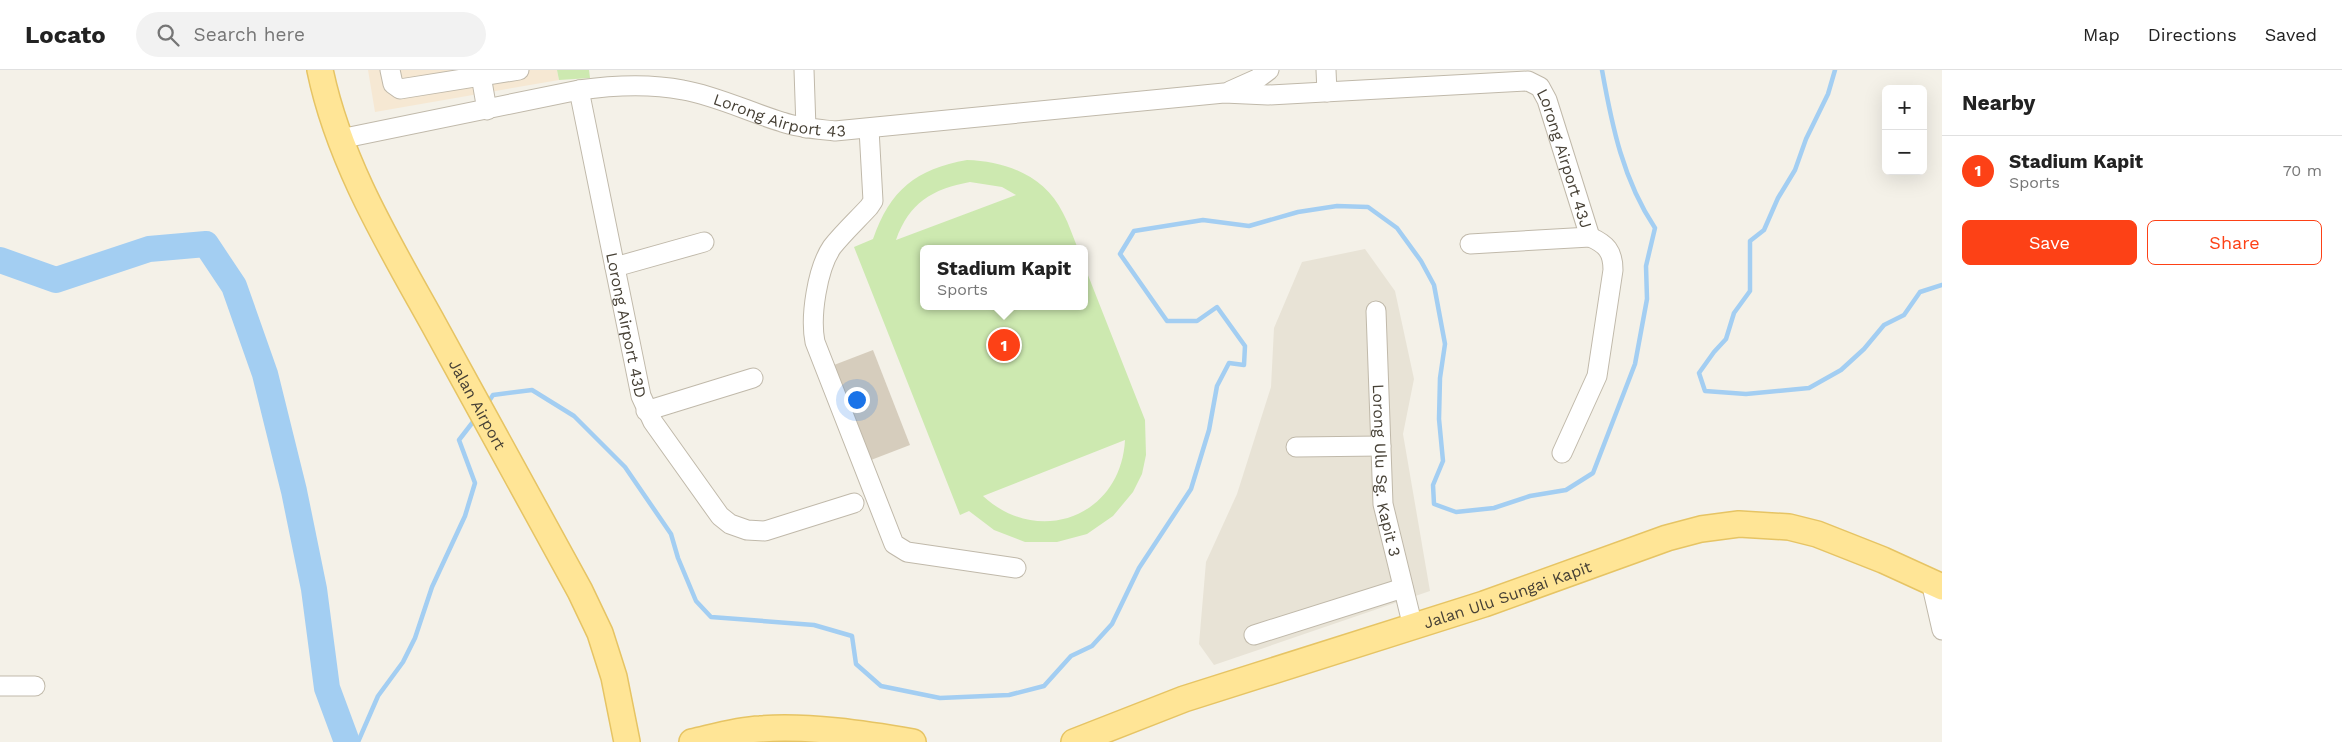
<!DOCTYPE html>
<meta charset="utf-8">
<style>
body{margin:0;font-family:"Work Sans",sans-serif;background:#f2f2f2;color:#222}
.controls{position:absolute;right:15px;top:15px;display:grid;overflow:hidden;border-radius:8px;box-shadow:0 5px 20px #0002}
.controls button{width:45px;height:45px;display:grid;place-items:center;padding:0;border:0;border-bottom:1px solid #e0e0e0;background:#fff;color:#222;font:25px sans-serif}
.you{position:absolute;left:856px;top:329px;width:18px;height:18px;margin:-12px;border:4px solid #fff;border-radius:50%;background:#1a73e8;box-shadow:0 0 0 8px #1a73e833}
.badge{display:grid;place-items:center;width:32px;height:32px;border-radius:50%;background:#fd4116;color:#fff;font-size:16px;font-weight:700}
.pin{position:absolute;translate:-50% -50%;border:2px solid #fff;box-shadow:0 1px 5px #0006}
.popup{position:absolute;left:920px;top:175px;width:168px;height:65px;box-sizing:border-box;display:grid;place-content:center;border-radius:8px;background:#fff;filter:drop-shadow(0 1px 4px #0005);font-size:16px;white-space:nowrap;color:#767676}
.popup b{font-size:19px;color:#222}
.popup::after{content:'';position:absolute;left:50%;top:100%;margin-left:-10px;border:10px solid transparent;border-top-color:#fff}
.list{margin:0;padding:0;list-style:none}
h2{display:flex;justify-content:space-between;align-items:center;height:65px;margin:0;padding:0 20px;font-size:21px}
h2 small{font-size:16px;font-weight:400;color:#767676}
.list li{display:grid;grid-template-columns:32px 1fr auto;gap:15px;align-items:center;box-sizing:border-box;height:70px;padding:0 20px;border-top:1px solid #e0e0e0}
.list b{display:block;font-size:19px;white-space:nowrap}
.list p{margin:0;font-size:16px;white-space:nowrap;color:#767676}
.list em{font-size:16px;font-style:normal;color:#767676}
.actions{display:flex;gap:10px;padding:15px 20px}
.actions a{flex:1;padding:11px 0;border:1px solid #fd4116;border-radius:8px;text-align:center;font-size:18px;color:#fd4116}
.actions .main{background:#fd4116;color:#fff}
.icon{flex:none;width:28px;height:28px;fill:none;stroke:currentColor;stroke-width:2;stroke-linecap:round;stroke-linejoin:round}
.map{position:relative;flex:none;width:1942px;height:672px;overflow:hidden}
header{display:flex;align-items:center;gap:30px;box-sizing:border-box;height:70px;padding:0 25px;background:#fff;border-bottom:1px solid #e0e0e0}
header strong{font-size:24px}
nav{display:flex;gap:28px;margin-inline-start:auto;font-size:18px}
.search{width:350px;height:45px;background:#f2f2f2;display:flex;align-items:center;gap:12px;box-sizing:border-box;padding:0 18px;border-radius:28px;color:#767676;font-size:19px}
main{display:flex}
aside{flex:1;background:#fff}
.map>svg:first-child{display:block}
.residential{fill:#e8e3d6}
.commercial{fill:#f6e8d3}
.green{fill:#cde9b0;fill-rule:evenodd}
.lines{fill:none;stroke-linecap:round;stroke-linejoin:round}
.stream{stroke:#a3cef2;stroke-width:4.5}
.river{stroke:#a3cef2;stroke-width:26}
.building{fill:#d6cdbd}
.minor-casing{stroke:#c0b9aa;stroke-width:21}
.major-casing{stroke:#e6c464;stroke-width:28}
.minor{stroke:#fff;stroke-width:19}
.major{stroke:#ffe596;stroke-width:25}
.labels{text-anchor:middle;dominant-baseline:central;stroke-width:5;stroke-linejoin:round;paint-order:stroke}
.street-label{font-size:16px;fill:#474136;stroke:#fff}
</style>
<header>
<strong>Locato</strong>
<div class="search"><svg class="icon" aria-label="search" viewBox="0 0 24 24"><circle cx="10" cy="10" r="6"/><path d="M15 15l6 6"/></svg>Search here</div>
<nav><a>Map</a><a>Directions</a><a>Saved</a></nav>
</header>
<main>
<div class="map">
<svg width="1942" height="672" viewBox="0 0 1942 672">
<rect width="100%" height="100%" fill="#f4f1e8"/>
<path class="residential" d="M1365,179L1395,221L1414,309L1403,364L1430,521L1214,595L1199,574L1206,492L1237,424L1271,317L1274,258L1302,192Z"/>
<path class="commercial" d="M368,0H557L559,10L375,42Z"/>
<g class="green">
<path d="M557,0H589L590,8L559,10Z"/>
<path d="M967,90C1006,91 1045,106 1063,143C1069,154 1073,167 1078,179H924V236H1084V195L1145,350L1146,385L1142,404L1133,422L1113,446L1087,464L1057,472H1025L994,460L969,441L960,445L854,177L873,169C890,120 916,99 967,90ZM970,112L1002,117L1016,125L896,170C909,133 932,119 970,112ZM1125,370C1121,447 1038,477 983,426Z"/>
</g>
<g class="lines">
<g class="stream">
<path d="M1835,0L1828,24L1806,69L1795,100L1778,128L1764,160L1750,171V221L1734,243L1726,269L1714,282L1699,303L1705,321L1746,324L1809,318L1841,300L1864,279L1884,255L1904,245L1920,222L1942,215"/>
<path d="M487,334L493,325L532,320L574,346L625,397L671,464L678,488L696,531L711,547L814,555L852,566L856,594L881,616L940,628L1009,625L1044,616L1071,586L1092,576L1112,554L1139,498L1191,419L1209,360L1217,316L1229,293L1244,295L1245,276L1217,237L1197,251H1167L1120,184L1134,161L1203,150L1249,156L1298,142L1337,136L1368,137L1397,158L1421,191L1434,215L1445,274L1440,308L1439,349L1443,391L1433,415L1434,434L1456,442L1494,438L1530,426L1566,420L1593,403L1635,294L1647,229L1646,196L1655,158C1623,110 1612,56 1602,0"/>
<path d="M358,672L378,626L403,592L415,568L432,517L465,446L475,413L459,370L476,348"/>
</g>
<path class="river" d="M0,190L56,210L149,179L206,174L234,216L265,304L294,421L314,519L327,618L347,672"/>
</g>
<path class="building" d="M873,280L910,375L871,390L834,295Z"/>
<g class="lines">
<g class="minor-casing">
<g id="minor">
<path d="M390,0L393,14L400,19L519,0"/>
<path d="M480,0L487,40"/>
<path d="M804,0L806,58"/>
<path d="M1326,0L1327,22"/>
<path id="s1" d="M579,20L641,326L653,352L720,446L730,454L747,460L765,461L854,433"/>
<path d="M1230,21L1257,9L1269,0"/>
<path d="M869,59L873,131L869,137C857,150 843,163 832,177C817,199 810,247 815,272L894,474L907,482L1016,498"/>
<path id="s2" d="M340,69L579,20C614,15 648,13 683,20C717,26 749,42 782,52C799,58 817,59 835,61L1224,23L1268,25L1528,11L1540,17L1547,30L1590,167"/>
<path d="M1470,174L1590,167C1606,174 1613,181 1613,200L1597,306L1562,383"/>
<path d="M615,197L704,172"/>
<path id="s3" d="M1376,241L1383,434L1413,557"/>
<path d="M646,341L753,308"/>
<path d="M1296,377L1381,376"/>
<path d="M1931,512L1942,560"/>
<path d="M1254,565L1403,518"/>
<path d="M0,616H35"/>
</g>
</g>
<g class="major-casing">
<g id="major">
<path id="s4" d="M320,0C339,92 389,174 434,255C483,344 531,432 580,521L600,563L614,607L627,672"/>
<path d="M692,672C714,667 737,660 760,659C807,655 866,664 913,672"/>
<path id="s5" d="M1074,672L1184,629L1484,534L1667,468L1701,459L1739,454L1789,457L1817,464L1883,490L1942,517"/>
</g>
</g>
<use href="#minor" class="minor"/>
<use href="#major" class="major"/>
</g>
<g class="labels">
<g class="street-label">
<text stroke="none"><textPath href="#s2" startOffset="449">Lorong Airport 43</textPath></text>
<text stroke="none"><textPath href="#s2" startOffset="1291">Lorong Airport 43J</textPath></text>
<text stroke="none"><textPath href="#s1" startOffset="240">Lorong Airport 43D</textPath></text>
<text stroke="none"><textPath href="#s4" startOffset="371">Jalan Airport</textPath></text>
<text stroke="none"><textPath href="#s3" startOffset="160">Lorong Ulu Sg. Kapit 3</textPath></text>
<text stroke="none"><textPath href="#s5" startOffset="458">Jalan Ulu Sungai Kapit</textPath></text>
</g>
</g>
</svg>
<div class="controls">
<button>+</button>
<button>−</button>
</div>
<div class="you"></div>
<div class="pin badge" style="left:1004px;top:275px">1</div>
<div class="popup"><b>Stadium Kapit</b>Sports</div>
</div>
<aside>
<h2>Nearby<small></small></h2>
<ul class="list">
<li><span class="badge">1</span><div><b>Stadium Kapit</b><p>Sports</p></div><em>70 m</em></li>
</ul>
<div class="actions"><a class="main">Save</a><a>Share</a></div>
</aside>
</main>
